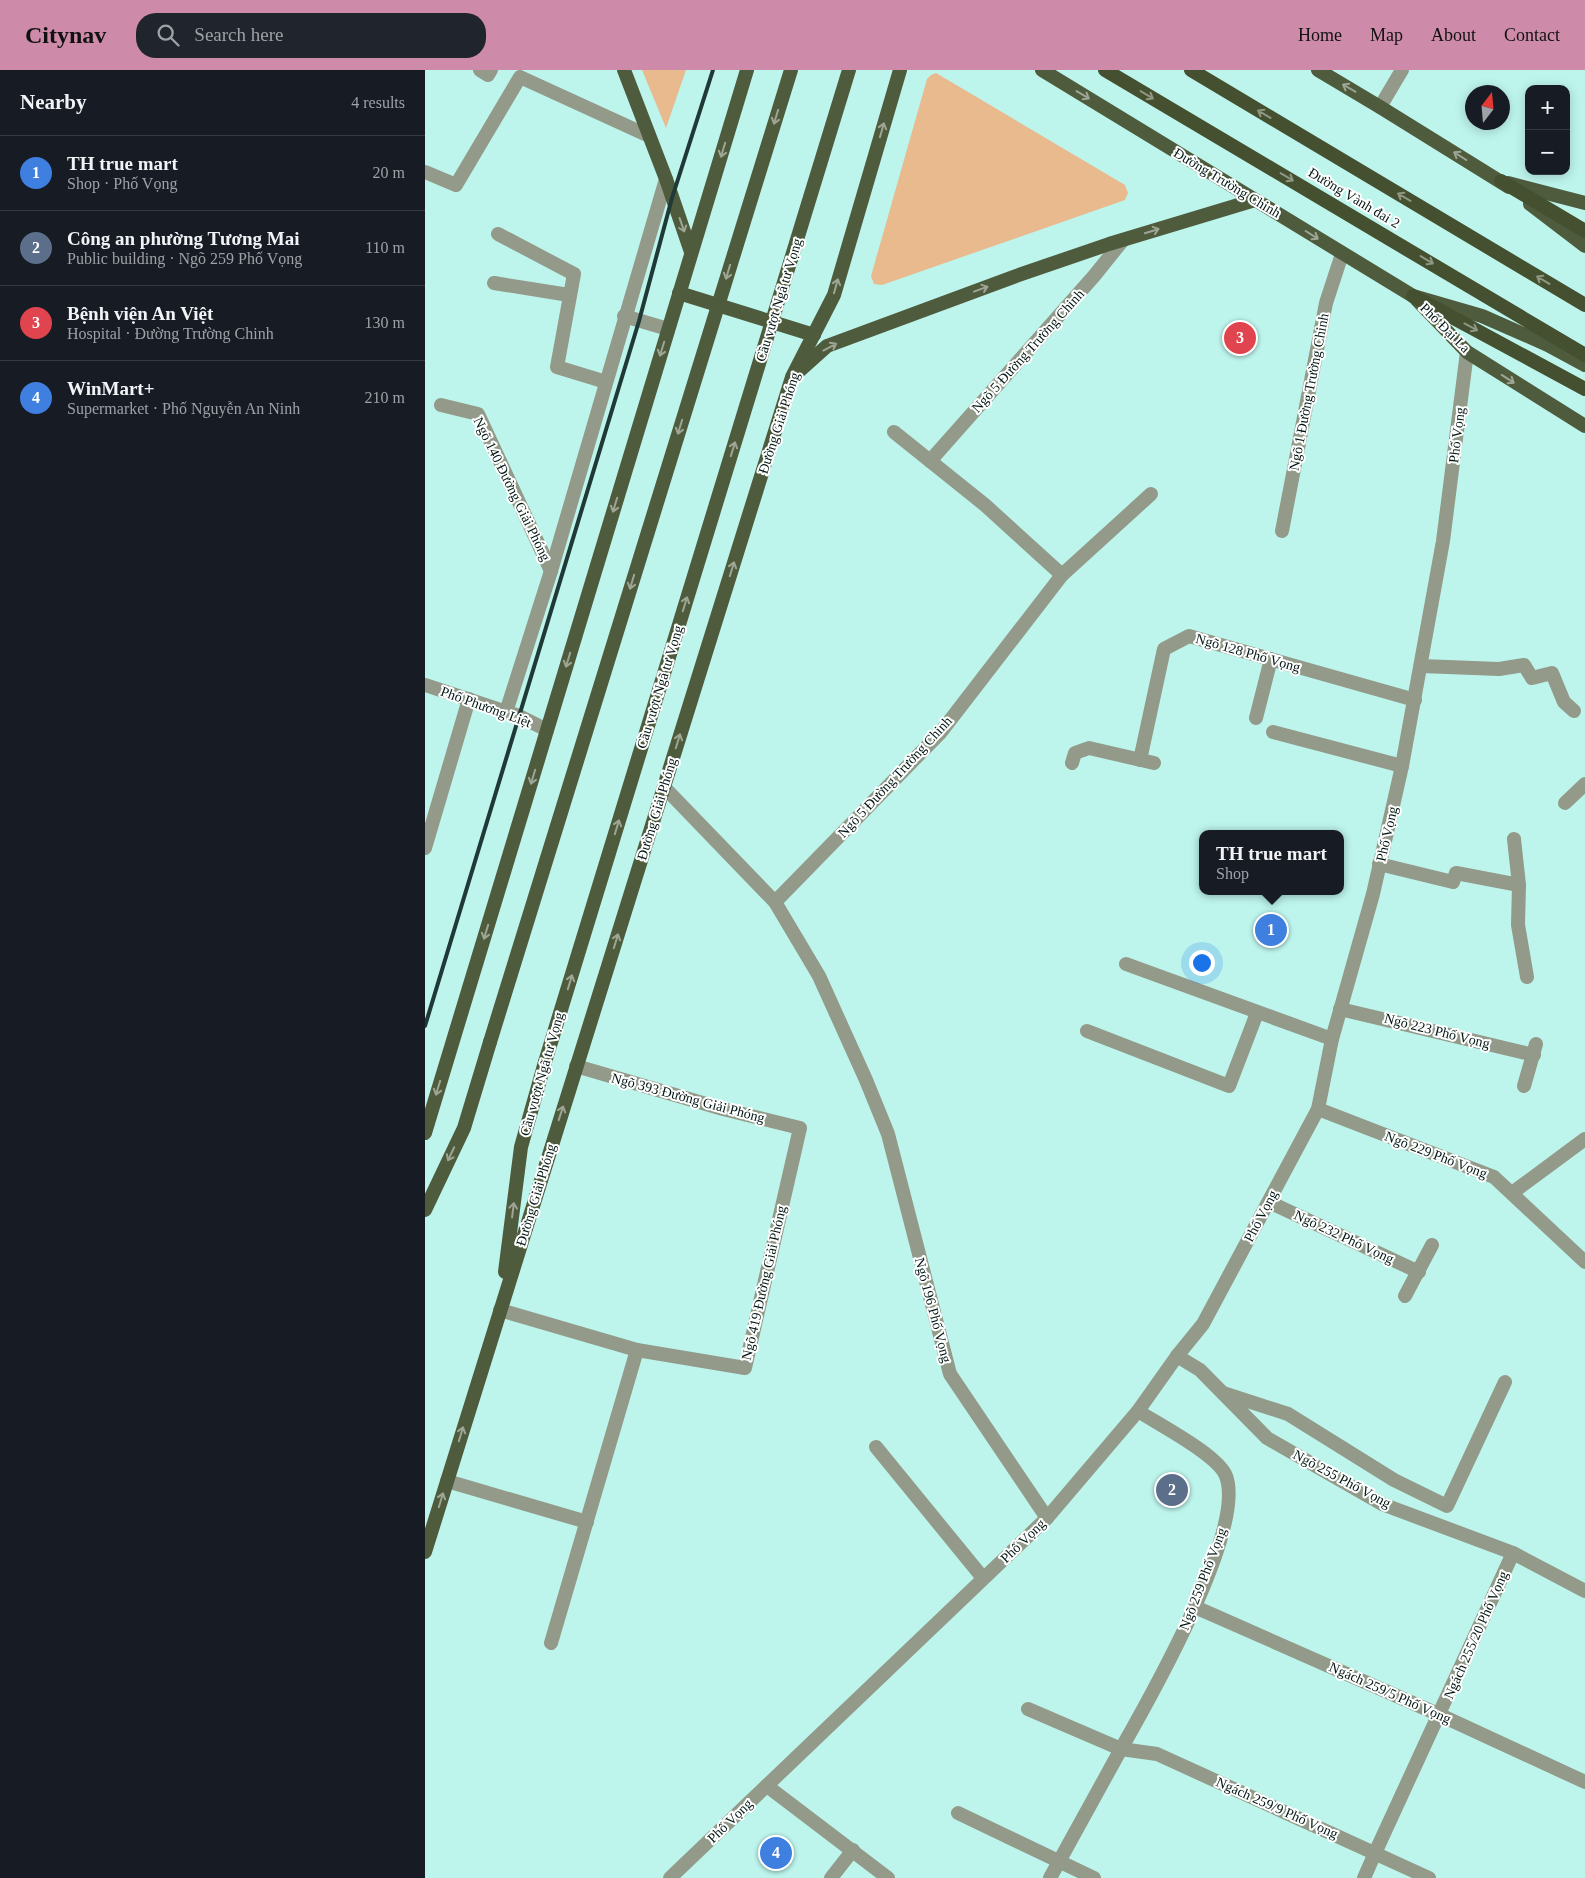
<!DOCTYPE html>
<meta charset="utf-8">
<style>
body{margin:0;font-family:"Times New Roman",serif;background:#20242c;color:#f1f3f6}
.controls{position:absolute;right:15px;top:15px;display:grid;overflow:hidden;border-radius:10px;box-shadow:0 2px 12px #0003}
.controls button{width:45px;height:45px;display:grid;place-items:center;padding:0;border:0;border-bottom:1px solid #363941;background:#171b24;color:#f1f3f6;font:25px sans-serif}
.compass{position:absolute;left:1040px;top:15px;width:45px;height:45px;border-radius:50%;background:#171b24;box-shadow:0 2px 12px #0003;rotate:16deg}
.you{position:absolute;left:776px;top:892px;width:18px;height:18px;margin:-12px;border:4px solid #fff;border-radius:50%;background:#1a73e8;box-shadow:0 0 0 8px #1a73e833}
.badge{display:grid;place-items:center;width:32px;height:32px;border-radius:50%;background:#ce8ba9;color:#fff;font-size:16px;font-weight:700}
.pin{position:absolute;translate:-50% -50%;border:2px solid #fff;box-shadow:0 1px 5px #0006}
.popup{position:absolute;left:774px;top:760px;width:145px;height:65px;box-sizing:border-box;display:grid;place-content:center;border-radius:10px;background:#171b24;filter:drop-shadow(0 1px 4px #0005);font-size:16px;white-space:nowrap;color:#9ea1a6}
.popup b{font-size:19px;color:#f1f3f6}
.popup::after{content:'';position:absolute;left:50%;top:100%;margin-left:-10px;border:10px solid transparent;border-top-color:#171b24}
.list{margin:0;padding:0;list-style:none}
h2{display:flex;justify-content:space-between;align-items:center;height:65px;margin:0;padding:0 20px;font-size:21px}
h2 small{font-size:16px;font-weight:400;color:#9ea1a6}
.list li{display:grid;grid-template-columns:32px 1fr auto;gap:15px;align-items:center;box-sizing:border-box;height:75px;padding:0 20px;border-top:1px solid #363941}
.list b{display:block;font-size:19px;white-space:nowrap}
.list p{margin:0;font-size:16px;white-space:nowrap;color:#9ea1a6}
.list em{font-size:16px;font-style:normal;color:#9ea1a6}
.icon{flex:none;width:28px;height:28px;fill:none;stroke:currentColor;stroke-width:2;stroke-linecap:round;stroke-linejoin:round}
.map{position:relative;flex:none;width:1160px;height:1808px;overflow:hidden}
header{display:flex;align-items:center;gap:30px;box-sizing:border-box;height:70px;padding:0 25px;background:#ce8ba9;color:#111}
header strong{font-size:24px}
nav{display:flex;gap:28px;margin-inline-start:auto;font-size:18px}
.search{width:350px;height:45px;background:#20242c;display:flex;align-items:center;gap:12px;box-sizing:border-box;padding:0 18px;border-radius:20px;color:#9ea1a6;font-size:19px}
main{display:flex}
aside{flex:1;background:#171b24}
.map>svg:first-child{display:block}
.green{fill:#e8ba8e}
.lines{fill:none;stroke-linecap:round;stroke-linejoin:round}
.service{stroke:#939a89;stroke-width:14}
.minor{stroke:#939a89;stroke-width:14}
.tertiary{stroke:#939a89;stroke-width:14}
.primary{stroke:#4f5b3d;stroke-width:14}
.trunk{stroke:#44502f;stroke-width:14}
.rail{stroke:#1f3936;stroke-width:4}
.primary-bridge{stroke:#4f5b3d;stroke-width:14}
.oneway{stroke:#9ea594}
.oneway2{stroke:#8f9682}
.labels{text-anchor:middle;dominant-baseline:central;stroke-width:4;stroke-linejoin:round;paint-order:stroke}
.street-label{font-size:14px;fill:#021714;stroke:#fff}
</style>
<header>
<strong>Citynav</strong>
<div class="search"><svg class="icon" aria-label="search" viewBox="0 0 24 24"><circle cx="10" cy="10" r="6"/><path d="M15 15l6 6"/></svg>Search here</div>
<nav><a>Home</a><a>Map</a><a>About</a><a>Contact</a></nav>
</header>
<main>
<aside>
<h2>Nearby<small>4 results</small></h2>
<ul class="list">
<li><span class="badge" style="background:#3f7fe0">1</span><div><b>TH true mart</b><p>Shop · Phố Vọng</p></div><em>20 m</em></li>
<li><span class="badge" style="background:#5c6f8a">2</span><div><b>Công an phường Tương Mai</b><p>Public building · Ngõ 259 Phố Vọng</p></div><em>110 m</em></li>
<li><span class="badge" style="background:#e0444e">3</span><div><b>Bệnh viện An Việt</b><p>Hospital · Đường Trường Chinh</p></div><em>130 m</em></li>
<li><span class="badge" style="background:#3f7fe0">4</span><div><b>WinMart+</b><p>Supermarket · Phố Nguyễn An Ninh</p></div><em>210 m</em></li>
</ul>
</aside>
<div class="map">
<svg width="1160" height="1808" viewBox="0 0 1160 1808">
<rect width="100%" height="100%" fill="#bdf5ed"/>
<g class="green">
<path d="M217,0H261L241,58Z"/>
<path d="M511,3L700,115L703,123L700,130L457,215L449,214L446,206L502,9L506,5Z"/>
</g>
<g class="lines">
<g class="service">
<path d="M55,0L63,5L66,0"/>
<path d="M0,102L31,115L95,7L224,66"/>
<path d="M73,164L149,204L132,297L181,312"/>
<path d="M69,213L144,225"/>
<path d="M199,246L243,259"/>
<path d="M16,335L53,344L126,501"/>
<path d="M469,362L560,435L637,505"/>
<path d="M505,391L669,206L698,170"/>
<path d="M857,461L901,233L917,184"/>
<path d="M996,596L1074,599L1099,595L1107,608L1127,603L1139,632L1149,641"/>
<path d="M81,642L126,501L241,109"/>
<path d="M831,648L846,589"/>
<path d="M848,662L977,696"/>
<path d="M715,690L739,579L764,566L990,630"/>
<path d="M647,693L650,683L664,678L729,693"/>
<path d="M239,717L350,832L394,906L441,1010L463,1064L525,1304L622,1448"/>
<path d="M1140,733L1160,714"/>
<path d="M1089,769L1094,815L1093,855L1102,907"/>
<path d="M954,794L1028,812L1031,803L1094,815"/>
<path d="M350,832L516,662L637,505L726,424"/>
<path d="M701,894L907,969"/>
<path d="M915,939L1109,985"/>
<path d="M662,961L804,1016L832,943"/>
<path d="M1099,1016L1111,974"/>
<path d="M844,1132L994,1202"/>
<path d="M980,1226L1007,1175"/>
<path d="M75,1240L212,1280L320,1298L375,1058L298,1039L151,996"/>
<path d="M798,1323L863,1344L969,1410L1022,1436L1080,1312"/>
<path d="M451,1377L558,1508"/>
<path d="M770,1537L1015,1645L1160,1712"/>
<path d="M603,1639L696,1679L625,1808"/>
<path d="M533,1743L669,1808"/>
<path d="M950,1783L1088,1483"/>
<path d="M406,1808L428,1780"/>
</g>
<g class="minor">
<path d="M0,615L94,646L122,660"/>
<path d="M0,778L44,629"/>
<path d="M893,1039L1069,1107L1160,1192"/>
<path d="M1087,1123L1160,1069"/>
<path d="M752,1286L775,1300L842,1368L957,1434L1088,1483L1160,1521"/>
<path d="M713,1341C733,1354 793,1385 801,1406C821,1459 725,1628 696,1679L732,1684L1004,1808"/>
<path d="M22,1411L162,1452"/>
<path d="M126,1573L212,1280"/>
<path d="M939,1808L950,1783"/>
</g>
<g class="tertiary">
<path d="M955,37L977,0"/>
<path d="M342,1716L463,1808"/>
<path d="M245,1808L622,1448L713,1341L752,1286L778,1254L893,1039L907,969L948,824L977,696L1018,471L1042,282"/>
</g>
<g class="primary">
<path d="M199,0L241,109L266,182"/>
<path d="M617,0L988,226L1057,246L1123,275L1160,295"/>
<path d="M893,0L955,37L1084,117"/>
<path d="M1083,113L1160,133"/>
<path d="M1105,134L1160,176"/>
<path d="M254,223L389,265"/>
<path d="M992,230L1042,282L1160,356"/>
<path d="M373,302L402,276L591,206L684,174L830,130"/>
<path d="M0,1063L322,0"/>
<path d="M0,1140L39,1058L65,972"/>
<path d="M80,1202L96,1077L120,992"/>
<path d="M0,1482L367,307L409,225L475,0"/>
</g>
<g class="trunk">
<path d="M680,0L1160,285"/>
<path d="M766,0L1160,235"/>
<path d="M1076,111L1160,161"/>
<path d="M988,226L1160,319"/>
</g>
<path class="rail" d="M0,956L214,251L247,128L288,0"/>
<g class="primary-bridge">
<path d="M65,972L366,0"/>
<path d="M120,992L424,0"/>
</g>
</g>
<defs><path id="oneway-shaft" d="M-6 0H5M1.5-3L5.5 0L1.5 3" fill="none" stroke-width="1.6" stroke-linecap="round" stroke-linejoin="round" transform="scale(1.25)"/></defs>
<g class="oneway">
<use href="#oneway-shaft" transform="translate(924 18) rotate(-150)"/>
<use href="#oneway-shaft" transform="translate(658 25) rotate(31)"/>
<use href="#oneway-shaft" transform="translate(351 47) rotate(107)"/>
<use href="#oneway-shaft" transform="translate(457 60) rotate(-74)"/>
<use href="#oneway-shaft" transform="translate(298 80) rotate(107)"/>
<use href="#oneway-shaft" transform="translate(1035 86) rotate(-148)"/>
<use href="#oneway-shaft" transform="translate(257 155) rotate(71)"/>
<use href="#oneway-shaft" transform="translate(727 161) rotate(-17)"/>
<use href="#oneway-shaft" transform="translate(887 165) rotate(32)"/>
<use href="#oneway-shaft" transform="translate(303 202) rotate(107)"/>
<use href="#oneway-shaft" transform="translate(411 216) rotate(-74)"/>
<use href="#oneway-shaft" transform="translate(556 219) rotate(-20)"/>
<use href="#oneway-shaft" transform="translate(405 277) rotate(-28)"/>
<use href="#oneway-shaft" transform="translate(237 279) rotate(107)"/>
<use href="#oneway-shaft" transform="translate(1083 309) rotate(33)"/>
<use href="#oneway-shaft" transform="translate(255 357) rotate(107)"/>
<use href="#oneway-shaft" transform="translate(308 379) rotate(-73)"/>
<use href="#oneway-shaft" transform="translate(190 435) rotate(107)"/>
<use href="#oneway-shaft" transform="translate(307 499) rotate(-73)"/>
<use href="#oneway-shaft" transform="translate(207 512) rotate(107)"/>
<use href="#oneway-shaft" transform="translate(260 534) rotate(-73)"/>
<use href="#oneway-shaft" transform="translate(143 590) rotate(107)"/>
<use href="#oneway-shaft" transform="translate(253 671) rotate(-73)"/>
<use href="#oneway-shaft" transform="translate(108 707) rotate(107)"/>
<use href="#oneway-shaft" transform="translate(192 757) rotate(-73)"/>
<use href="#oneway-shaft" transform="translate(61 862) rotate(107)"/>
<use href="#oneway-shaft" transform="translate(191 871) rotate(-73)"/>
<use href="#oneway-shaft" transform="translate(145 912) rotate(-73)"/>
<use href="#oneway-shaft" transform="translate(13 1018) rotate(107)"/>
<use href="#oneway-shaft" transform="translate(136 1043) rotate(-72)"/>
<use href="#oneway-shaft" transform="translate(26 1084) rotate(115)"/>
<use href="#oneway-shaft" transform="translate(88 1140) rotate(-83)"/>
<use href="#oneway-shaft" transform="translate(36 1364) rotate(-73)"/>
<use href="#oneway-shaft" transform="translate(16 1430) rotate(-73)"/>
</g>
<g class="oneway2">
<use href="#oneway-shaft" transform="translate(722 25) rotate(31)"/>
<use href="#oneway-shaft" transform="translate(839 44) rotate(-149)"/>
<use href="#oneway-shaft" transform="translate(862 107) rotate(31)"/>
<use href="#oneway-shaft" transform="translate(979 127) rotate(-149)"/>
<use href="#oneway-shaft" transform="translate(1002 190) rotate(31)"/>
<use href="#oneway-shaft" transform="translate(1118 210) rotate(-149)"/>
<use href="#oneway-shaft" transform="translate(1046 257) rotate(28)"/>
</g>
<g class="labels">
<g class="street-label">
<text transform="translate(802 113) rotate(31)">Đường Trường Chinh</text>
<text transform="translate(929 128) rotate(31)">Đường Vành đai 2</text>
<text transform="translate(354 230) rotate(-73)">Cầu vượt Ngã tư Vọng</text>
<text transform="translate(1020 258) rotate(45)">Phố Đại La</text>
<text transform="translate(603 281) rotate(-48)">Ngõ 5 Đường Trường Chinh</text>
<text transform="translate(884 322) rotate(-79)">Ngõ 1 Đường Trường Chinh</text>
<text transform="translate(354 353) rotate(-72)">Đường Giải Phóng</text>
<text transform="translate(1032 365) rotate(-83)">Phố Vọng</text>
<text transform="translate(87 419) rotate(64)">Ngõ 140 Đường Giải Phóng</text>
<text transform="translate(823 583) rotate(16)">Ngõ 128 Phố Vọng</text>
<text transform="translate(235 617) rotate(-73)">Cầu vượt Ngã tư Vọng</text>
<text transform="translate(61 637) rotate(20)">Phố Phương Liệt</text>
<text transform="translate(470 707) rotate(-47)">Ngõ 5 Đường Trường Chinh</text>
<text transform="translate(232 739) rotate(-73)">Đường Giải Phóng</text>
<text transform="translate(962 764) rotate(-77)">Phố Vọng</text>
<text transform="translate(1012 961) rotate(14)">Ngõ 223 Phố Vọng</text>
<text transform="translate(117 1004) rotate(-74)">Cầu vượt Ngã tư Vọng</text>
<text transform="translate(263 1028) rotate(15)">Ngõ 393 Đường Giải Phóng</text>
<text transform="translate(1011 1085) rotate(21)">Ngõ 229 Phố Vọng</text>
<text transform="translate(111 1125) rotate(-73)">Đường Giải Phóng</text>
<text transform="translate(836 1146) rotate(-62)">Phố Vọng</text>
<text transform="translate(919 1167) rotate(25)">Ngõ 232 Phố Vọng</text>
<text transform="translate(339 1213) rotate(-77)">Ngõ 419 Đường Giải Phóng</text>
<text transform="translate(508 1240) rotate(75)">Ngõ 196 Phố Vọng</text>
<text transform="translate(917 1409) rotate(28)">Ngõ 255 Phố Vọng</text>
<text transform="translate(598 1471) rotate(-44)">Phố Vọng</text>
<text transform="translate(778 1509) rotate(-69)">Ngõ 259 Phố Vọng</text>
<text transform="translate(1051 1565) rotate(-66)">Ngách 255/20 Phố Vọng</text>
<text transform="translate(965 1623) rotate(24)">Ngách 259/5 Phố Vọng</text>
<text transform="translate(852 1738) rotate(24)">Ngách 259/9 Phố Vọng</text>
<text transform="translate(305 1751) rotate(-44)">Phố Vọng</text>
</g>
</g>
</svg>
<div class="controls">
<button>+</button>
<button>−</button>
</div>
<svg class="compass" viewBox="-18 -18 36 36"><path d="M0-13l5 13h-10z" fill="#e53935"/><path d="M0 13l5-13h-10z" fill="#9ea1a6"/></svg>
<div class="you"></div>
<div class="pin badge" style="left:846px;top:860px;background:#3f7fe0">1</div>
<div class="popup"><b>TH true mart</b>Shop</div>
<div class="pin badge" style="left:747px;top:1420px;background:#5c6f8a">2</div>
<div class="pin badge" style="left:815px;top:268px;background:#e0444e">3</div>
<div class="pin badge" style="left:351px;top:1783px;background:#3f7fe0">4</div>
</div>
</main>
